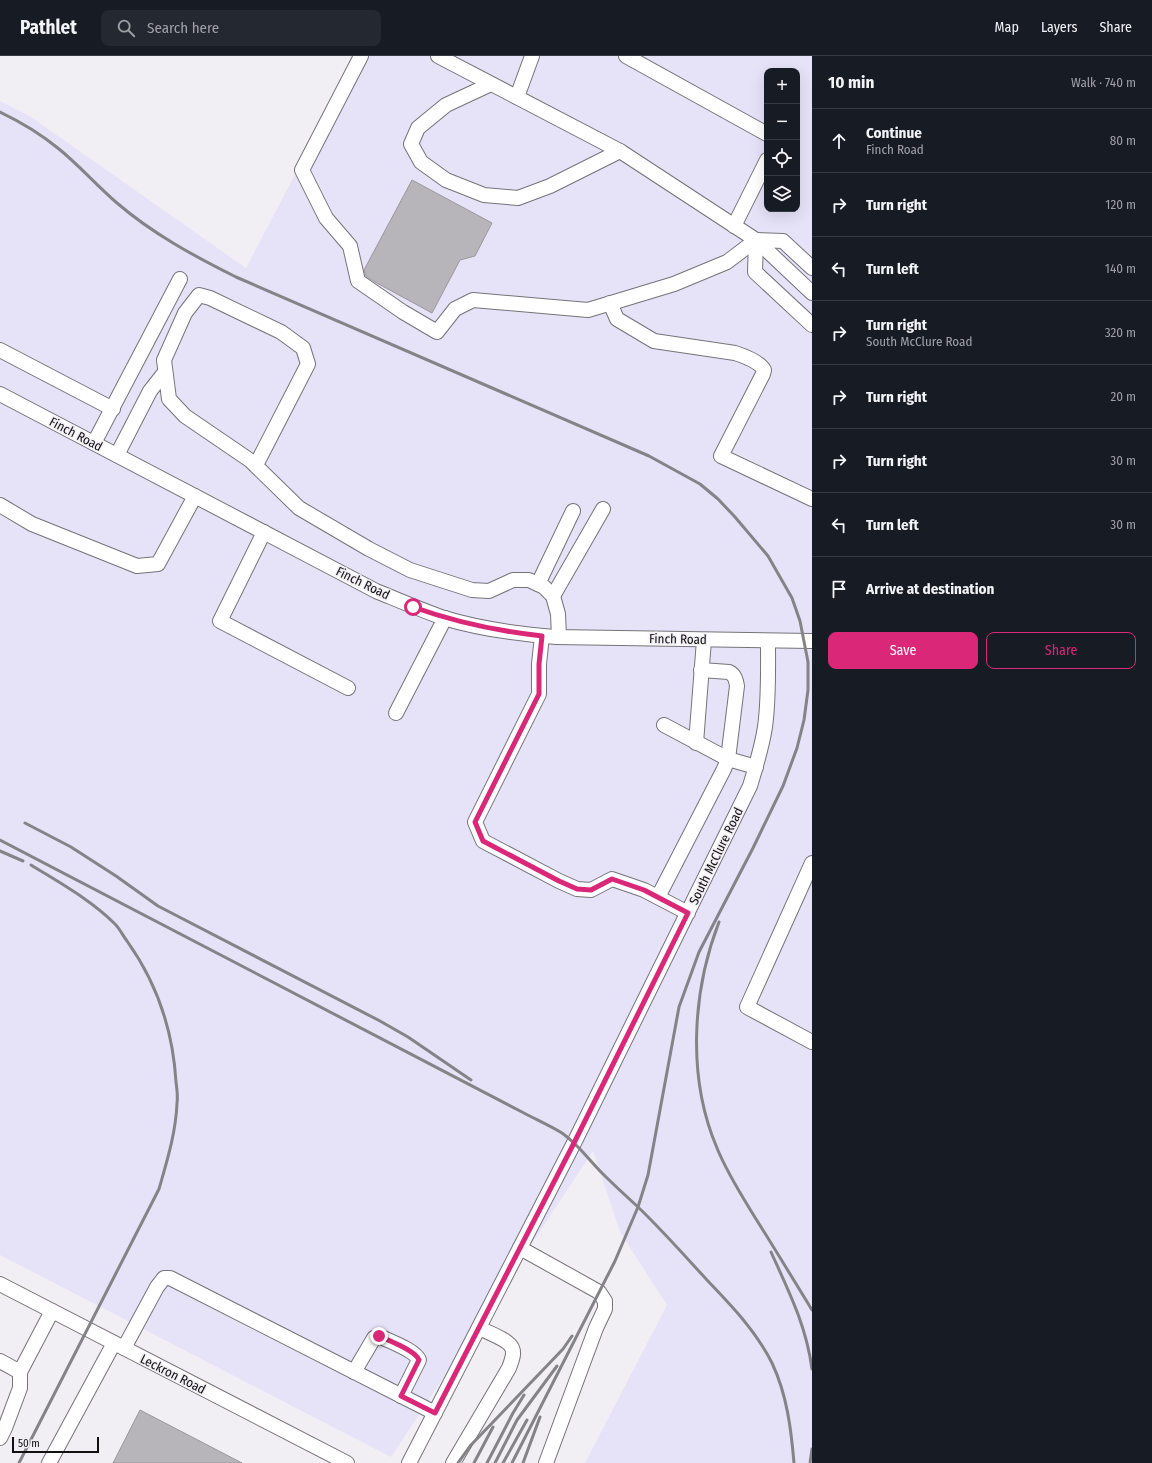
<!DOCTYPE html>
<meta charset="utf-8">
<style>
body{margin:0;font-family:"Fira Sans Condensed",sans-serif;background:#242831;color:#f1f3f6}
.controls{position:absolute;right:12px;top:12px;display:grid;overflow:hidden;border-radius:8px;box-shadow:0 4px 16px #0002}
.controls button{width:36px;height:36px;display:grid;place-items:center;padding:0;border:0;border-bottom:1px solid #363941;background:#171b24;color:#f1f3f6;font:20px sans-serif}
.scale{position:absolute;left:12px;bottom:10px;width:87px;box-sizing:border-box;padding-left:4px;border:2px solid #111112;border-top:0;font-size:11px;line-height:14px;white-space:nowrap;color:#111112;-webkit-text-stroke:3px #f1eff4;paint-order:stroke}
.stop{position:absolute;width:12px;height:12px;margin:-9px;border:3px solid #db2777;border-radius:50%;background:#fff}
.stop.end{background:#db2777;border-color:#fff;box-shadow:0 1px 4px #0008}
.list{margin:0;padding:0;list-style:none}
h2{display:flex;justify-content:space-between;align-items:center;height:52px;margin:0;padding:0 16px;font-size:17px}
h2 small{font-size:13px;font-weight:400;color:#9ea1a6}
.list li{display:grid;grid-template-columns:26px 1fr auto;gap:12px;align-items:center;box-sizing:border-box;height:64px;padding:0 16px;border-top:1px solid #363941}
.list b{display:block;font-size:15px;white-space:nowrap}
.list p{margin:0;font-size:13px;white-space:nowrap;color:#9ea1a6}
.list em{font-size:13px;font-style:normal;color:#9ea1a6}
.actions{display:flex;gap:8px;padding:12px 16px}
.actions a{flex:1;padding:9px 0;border:1px solid #db2777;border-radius:8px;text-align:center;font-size:14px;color:#db2777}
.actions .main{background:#db2777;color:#fff}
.icon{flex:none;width:22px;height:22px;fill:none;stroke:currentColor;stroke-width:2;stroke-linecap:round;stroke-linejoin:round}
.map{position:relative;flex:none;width:812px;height:1407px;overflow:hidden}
header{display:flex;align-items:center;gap:24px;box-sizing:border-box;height:56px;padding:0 20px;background:#171b24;border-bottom:1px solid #363941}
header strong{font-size:19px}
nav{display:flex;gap:22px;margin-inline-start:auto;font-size:14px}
.search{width:280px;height:36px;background:#242831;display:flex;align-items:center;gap:10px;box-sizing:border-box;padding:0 14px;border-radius:8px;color:#9ea1a6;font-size:15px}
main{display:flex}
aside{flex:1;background:#171b24}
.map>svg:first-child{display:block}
.industrial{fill:#e6e3f9;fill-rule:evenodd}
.building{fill:#b7b5ba;stroke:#9a989d}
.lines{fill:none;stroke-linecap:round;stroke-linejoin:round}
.minor-casing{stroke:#767378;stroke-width:16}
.minor{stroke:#fff;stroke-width:14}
.rail{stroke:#848386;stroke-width:3}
.route{stroke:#db2777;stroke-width:5}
.labels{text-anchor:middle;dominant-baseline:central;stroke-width:3;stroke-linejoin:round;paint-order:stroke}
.street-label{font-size:13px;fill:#111112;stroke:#f1eff4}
</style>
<header>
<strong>Pathlet</strong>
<div class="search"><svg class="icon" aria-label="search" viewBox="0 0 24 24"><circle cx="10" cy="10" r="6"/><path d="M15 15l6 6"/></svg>Search here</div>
<nav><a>Map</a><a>Layers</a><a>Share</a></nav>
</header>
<main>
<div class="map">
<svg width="812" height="1407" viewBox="0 0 812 1407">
<rect width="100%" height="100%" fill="#f1eff4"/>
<path class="industrial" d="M357,0H812V1407H585L667,1249L620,1176L593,1095L391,1401L0,1199V45L31,61L246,212ZM767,15H797V153H767Z"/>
<g class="building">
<path d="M412,124L492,167L475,200L460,204L432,257L375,226L366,220L364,214Z"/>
<path d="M140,1354L242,1407H113Z"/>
</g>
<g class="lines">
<g class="minor-casing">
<g id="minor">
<path d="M361,0L302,114L326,162L350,190L358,225L403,256L437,276L455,253L473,244L588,254L674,228L727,206L756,184L783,185L812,212"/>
<path d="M438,0L620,95L756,184L812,237"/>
<path d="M626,0L767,78"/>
<path d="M491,28L446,49L418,72L411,88L421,106L446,124L484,139L518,142L550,130L620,95"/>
<path d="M517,41L532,0"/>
<path d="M734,170L767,104"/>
<path d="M756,184L755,216L812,269"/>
<path d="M610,247L617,263L654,285L735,297C744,300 760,306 764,314L763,318L721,400L812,443"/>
<path d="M0,294L113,353"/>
<path d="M0,338L376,535C398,544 421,554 444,562C480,573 518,578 556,581L812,585"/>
<path d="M94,387L180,223"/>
<path d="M117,399L150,335L165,316"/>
<path d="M256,409L308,308L303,292L281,276L210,242L199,239L185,257L164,304L169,343L185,360L251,405L258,412L299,452L369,493L410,514L472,534L489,535L513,524H529L544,531L553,540L558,558L559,581"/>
<path d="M0,449L32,468L137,510L158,508L195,440"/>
<path d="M264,476L220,565L348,632"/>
<path d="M538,528L573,455"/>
<path d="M553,540L603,453"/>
<path d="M542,580L539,608V638L475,766L483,785L559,825L577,833L591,834L612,823L644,834L688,857"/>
<path d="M396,657L445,562"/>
<path d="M664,669L728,703L756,711"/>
<path d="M696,687L704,584"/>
<path d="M812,807L747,951L812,986"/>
<path d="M658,841L724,713L728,703L737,630C736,624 735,619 729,616L701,614"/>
<path d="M520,1192L599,1236L605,1245V1253L596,1272L546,1407"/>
<path d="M0,1228L347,1407"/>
<path d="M124,1292L157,1231L164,1222H170L435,1357"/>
<path d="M0,1305L20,1316"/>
<path d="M354,1316L374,1282L379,1280C389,1285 415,1294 419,1304L401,1340"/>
<path d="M0,1382L5,1372L20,1332V1316L52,1255"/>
<path d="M49,1407L114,1287"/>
<path d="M409,1407L574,1087L750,730C756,710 762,691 765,671C769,642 768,613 768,585"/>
<path d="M453,1407L509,1312C511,1306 515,1298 512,1292C509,1284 487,1276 479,1272"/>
</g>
</g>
<use href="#minor" class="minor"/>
<g class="rail">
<path d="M0,56C21,66 41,78 59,93C80,110 97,130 117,147C153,178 194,200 236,221L649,400L700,428L718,443L735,461L768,500L792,542L800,565L808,606V634L804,664L797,692L783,730L753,792L699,896L679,951L648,1119L638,1151L615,1205L512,1407"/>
<path d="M25,767L71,791L116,820L158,850L380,965L408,981L471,1024"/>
<path d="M0,784L522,1056C535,1063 549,1069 562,1077C579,1089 588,1103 603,1118C614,1129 626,1140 638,1151C662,1174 684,1199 707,1224C731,1249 756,1275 772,1307C787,1339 791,1372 794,1407"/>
<path d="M0,795L23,805"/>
<path d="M719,866C692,936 687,1022 717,1092C727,1117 742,1140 756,1163C775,1193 793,1223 812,1254"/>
<path d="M771,1196C789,1236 806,1269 812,1313"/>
<path d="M19,1407L159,1133C167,1105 176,1076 177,1047C178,1040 177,1033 176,1026C173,975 157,927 127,885C123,880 120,873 115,868C91,844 60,827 31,809"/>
<path d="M458,1407L471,1389L563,1293L572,1280"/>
<path d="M474,1407L493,1371"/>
<path d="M487,1407L513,1357L524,1339"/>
<path d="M495,1407L517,1364L557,1310"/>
<path d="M503,1407L527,1364"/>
<path d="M523,1407L540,1361"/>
<path d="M810,1407L812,1393"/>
</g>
</g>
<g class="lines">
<path class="route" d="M379,1280C389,1285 415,1294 419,1304L401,1340L435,1357L574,1087L688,857L644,834L612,823L591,834L577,833L559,825L483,785L475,766L539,638V608L542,580C497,575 455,566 413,551"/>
</g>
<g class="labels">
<g class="street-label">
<text transform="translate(76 378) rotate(28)">Finch Road</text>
<text transform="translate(363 527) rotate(26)">Finch Road</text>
<text transform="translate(678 583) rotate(1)">Finch Road</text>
<text transform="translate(716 800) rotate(-64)">South McClure Road</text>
<text transform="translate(173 1318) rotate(27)">Leckron Road</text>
</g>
</g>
</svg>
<div class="controls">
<button>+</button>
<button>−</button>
<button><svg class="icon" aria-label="locate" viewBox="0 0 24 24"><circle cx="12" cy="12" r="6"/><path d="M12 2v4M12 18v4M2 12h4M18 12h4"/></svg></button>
<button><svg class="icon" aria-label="layers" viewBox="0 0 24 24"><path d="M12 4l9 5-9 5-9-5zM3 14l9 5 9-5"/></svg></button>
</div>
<div class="scale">50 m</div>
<div class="stop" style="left:413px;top:551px"></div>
<div class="stop end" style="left:379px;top:1280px"></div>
</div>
<aside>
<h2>10 min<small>Walk · 740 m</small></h2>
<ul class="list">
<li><svg class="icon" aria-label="ahead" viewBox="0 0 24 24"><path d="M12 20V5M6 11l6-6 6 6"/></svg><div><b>Continue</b><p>Finch Road</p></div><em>80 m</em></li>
<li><svg class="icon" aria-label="right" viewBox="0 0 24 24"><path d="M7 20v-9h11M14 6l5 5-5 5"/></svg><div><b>Turn right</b></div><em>120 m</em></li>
<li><svg class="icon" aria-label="left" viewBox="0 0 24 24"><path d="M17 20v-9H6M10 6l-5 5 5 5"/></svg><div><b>Turn left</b></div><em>140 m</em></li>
<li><svg class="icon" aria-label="right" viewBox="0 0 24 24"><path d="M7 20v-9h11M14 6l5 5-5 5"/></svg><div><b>Turn right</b><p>South McClure Road</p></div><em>320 m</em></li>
<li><svg class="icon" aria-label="right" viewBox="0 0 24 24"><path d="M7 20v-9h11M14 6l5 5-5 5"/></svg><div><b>Turn right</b></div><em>20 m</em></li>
<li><svg class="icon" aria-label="right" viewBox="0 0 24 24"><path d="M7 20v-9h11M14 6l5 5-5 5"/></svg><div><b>Turn right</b></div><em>30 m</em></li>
<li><svg class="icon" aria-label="left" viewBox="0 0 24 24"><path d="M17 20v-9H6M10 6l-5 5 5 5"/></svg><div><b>Turn left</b></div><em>30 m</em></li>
<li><svg class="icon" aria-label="arrive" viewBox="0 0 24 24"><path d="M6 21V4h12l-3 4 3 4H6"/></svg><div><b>Arrive at destination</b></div></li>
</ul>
<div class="actions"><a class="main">Save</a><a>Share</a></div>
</aside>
</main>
